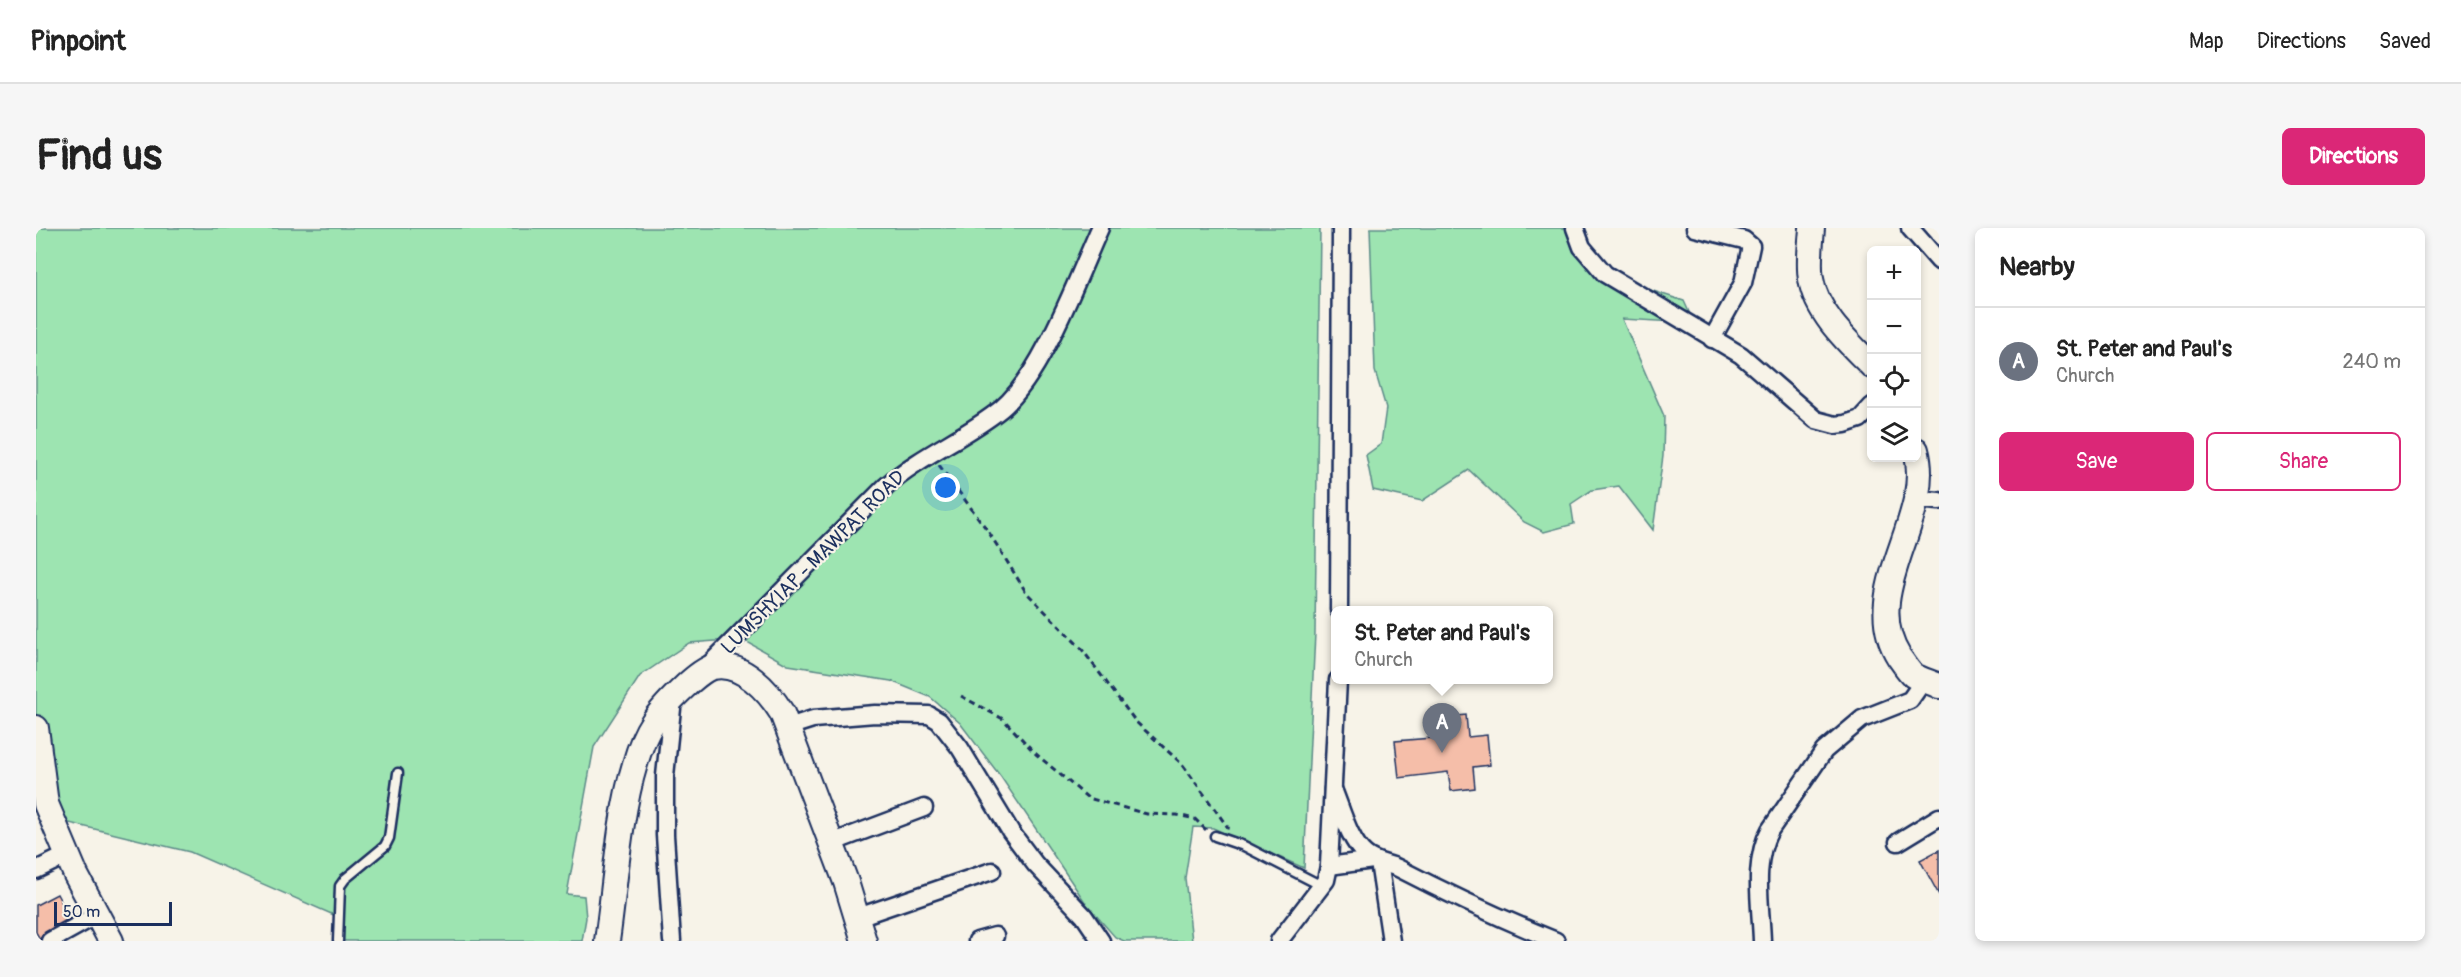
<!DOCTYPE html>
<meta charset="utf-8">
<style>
body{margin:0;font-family:Pangolin,sans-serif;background:#f6f6f6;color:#222}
.controls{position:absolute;right:18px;top:18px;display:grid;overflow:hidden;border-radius:9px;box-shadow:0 3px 9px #0003}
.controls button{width:54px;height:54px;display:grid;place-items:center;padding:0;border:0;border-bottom:2px solid #e0e0e0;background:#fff;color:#222;font:30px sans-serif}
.scale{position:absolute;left:18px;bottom:15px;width:118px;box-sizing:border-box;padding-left:6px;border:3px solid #1b2f5e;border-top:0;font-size:16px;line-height:21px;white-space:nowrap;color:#1b2f5e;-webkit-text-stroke:4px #f7f3e8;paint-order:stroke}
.you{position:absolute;left:910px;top:260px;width:21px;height:21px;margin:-15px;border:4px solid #fff;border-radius:50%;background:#1a73e8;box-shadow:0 0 0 9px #1a73e833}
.badge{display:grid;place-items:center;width:39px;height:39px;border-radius:50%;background:#db2777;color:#fff;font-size:20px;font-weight:700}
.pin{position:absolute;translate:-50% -50px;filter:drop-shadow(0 2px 3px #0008)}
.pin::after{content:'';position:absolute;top:32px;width:21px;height:18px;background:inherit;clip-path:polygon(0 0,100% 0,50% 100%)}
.popup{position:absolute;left:1295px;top:378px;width:222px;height:78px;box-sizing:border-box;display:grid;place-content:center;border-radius:9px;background:#fff;filter:drop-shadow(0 2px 4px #0005);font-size:20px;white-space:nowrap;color:#767676}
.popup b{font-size:22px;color:#222}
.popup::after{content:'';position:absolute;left:50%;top:100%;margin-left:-12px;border:12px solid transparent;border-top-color:#fff}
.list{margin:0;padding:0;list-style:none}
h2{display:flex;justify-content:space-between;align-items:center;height:78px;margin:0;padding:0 24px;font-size:26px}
h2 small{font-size:20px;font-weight:400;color:#767676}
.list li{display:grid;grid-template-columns:39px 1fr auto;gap:18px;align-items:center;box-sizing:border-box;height:108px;padding:0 24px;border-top:2px solid #e0e0e0}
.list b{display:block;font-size:22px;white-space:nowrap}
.list p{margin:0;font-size:20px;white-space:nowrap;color:#767676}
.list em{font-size:20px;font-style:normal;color:#767676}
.actions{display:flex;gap:12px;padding:18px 24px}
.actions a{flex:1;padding:14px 0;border:2px solid #db2777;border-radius:9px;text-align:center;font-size:21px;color:#db2777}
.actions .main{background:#db2777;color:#fff}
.icon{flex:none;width:33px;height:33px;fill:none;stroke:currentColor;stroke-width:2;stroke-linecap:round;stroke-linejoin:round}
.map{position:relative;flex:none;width:1903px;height:713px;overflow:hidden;border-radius:9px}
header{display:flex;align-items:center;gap:36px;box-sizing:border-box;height:84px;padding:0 30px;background:#fff;border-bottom:2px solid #e0e0e0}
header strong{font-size:28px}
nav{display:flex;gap:33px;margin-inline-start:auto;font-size:21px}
.intro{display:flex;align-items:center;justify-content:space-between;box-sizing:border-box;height:144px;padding:0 36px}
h1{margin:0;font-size:42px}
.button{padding:15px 27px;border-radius:9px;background:#db2777;color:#fff;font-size:21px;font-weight:700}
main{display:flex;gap:36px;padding:0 36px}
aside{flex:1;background:#fff;border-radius:9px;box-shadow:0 3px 9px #0003}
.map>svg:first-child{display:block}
.green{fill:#9de4b1;stroke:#5c8a88;stroke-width:1.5}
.building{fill:#f5bea9;stroke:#1b2f5e;stroke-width:1.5}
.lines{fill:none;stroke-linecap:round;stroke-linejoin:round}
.lane-casing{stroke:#1b2f5e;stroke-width:13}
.street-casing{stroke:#1b2f5e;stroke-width:21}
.secondary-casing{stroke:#1b2f5e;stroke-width:28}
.path{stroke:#1b2f5e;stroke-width:3;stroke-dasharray:6 4.5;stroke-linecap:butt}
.lane{stroke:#f7f3e8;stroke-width:8}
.street{stroke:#f7f3e8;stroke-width:16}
.secondary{stroke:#f7f3e8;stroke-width:24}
.labels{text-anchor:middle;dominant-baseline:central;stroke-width:4.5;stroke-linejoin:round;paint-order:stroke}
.street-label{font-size:20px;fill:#1b2f5e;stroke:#f7f3e8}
</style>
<header>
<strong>Pinpoint</strong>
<nav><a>Map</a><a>Directions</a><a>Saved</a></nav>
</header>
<div class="intro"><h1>Find us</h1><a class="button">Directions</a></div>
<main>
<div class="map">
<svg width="1903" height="713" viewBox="0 0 1903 713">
<rect width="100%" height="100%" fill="#f7f3e8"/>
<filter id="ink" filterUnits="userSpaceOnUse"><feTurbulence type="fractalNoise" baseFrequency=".0167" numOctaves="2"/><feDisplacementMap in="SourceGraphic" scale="12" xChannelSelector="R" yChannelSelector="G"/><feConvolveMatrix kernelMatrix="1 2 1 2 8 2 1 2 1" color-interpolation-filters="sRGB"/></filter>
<g filter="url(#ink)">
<g class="green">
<path d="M0,0H1284L1279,405L1268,640L1177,600L1157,599L1149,650L1156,713H1088L1079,709L1051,677L965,549L924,495L894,469L855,453L752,437L706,411L653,415L604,448L558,519L531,666L548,668L550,690L546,713H307V691L154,624L0,587Z"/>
<path d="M1334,0H1544C1578,54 1589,54 1648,73L1658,95L1586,91L1628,188L1627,228L1617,302L1583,258L1556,262L1535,276L1538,296L1508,304L1488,294L1433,242L1386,273L1337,262L1330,227L1345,216L1350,180L1339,143Z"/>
</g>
<g class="building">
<path d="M1430,487L1432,509L1451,507L1454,537L1437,539L1439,560L1415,563L1412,544L1363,550L1359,513L1408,509L1406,490Z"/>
<path d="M1903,622V667L1884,632Z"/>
<path d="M21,666L34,690L9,704L4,711L0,704V677Z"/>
</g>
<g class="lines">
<g class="lane-casing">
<g id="lane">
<path d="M1179,608L1208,618L1286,658"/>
<path d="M302,713L304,658L309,651L349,618L353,610L362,545"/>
</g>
</g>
<g class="street-casing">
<g id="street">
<path d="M1539,0L1546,19L1569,46L1705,127L1780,192L1799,197L1809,196L1824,191L1836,178"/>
<path d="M1659,0L1708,12L1715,18L1707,55L1676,111"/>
<path d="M1874,0L1903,33"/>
<path d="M1880,271L1903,273"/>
<path d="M1303,382L1305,0"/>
<path d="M668,442L850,258C885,227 929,210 965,181C1006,147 1041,51 1064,0"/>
<path d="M752,499L777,491L839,486L893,487L903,493L924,520L975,604L999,636L1048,688L1065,713"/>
<path d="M1297,561C1305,580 1313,612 1329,626C1339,635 1351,635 1362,640C1414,667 1466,691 1520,713"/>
<path d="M1862,614L1903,589"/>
<path d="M795,615L888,580"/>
<path d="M1343,634L1355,713"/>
<path d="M1293,638L1337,632"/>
<path d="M0,642L31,627"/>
<path d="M822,689L956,643"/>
<path d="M14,713L61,687"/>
<path d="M636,713L629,607V548L637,471"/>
<path d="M941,713L959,708"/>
<path d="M1243,713L1290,652L1293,638L1302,452"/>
<path d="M1726,713C1725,678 1716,634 1734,602L1788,523L1826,491L1874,472L1888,452"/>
</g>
</g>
<g class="secondary-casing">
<g id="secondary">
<path d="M1776,0C1775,16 1772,35 1775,51C1780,85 1813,115 1836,138"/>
<path d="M1880,222C1899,291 1821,363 1863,429C1867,434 1872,443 1877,447C1884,452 1895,454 1903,458"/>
<path d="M0,500L10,576L40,647L75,713"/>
<path d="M571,713C579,658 583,588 599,536C603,522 609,506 617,494C625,481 662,442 677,439C706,433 733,464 746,485L810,654L828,713"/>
</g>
</g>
<g class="path">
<path d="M903,237L952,303L990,364L1045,420L1100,494L1147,537L1193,601"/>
<path d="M925,468L967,491L1000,526L1052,570L1111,586L1141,587L1159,591L1170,602"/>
</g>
<use href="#lane" class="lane"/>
<use href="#street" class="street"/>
<use href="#secondary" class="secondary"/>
</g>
</g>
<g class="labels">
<g class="street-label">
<text transform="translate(777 334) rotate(-45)">LUMSHYIAP - MAWPAT ROAD</text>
</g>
</g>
</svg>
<div class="controls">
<button>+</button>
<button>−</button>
<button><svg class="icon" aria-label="locate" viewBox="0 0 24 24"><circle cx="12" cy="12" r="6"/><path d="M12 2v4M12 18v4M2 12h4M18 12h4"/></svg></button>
<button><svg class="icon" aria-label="layers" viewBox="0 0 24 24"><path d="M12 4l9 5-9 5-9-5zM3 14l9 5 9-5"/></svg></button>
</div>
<div class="scale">50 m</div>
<div class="you"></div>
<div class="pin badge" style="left:1406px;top:525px;background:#6b7280">A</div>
<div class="popup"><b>St. Peter and Paul's</b>Church</div>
</div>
<aside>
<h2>Nearby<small></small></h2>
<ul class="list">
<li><span class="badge" style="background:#6b7280">A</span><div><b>St. Peter and Paul's</b><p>Church</p></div><em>240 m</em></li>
</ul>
<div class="actions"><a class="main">Save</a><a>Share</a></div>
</aside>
</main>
